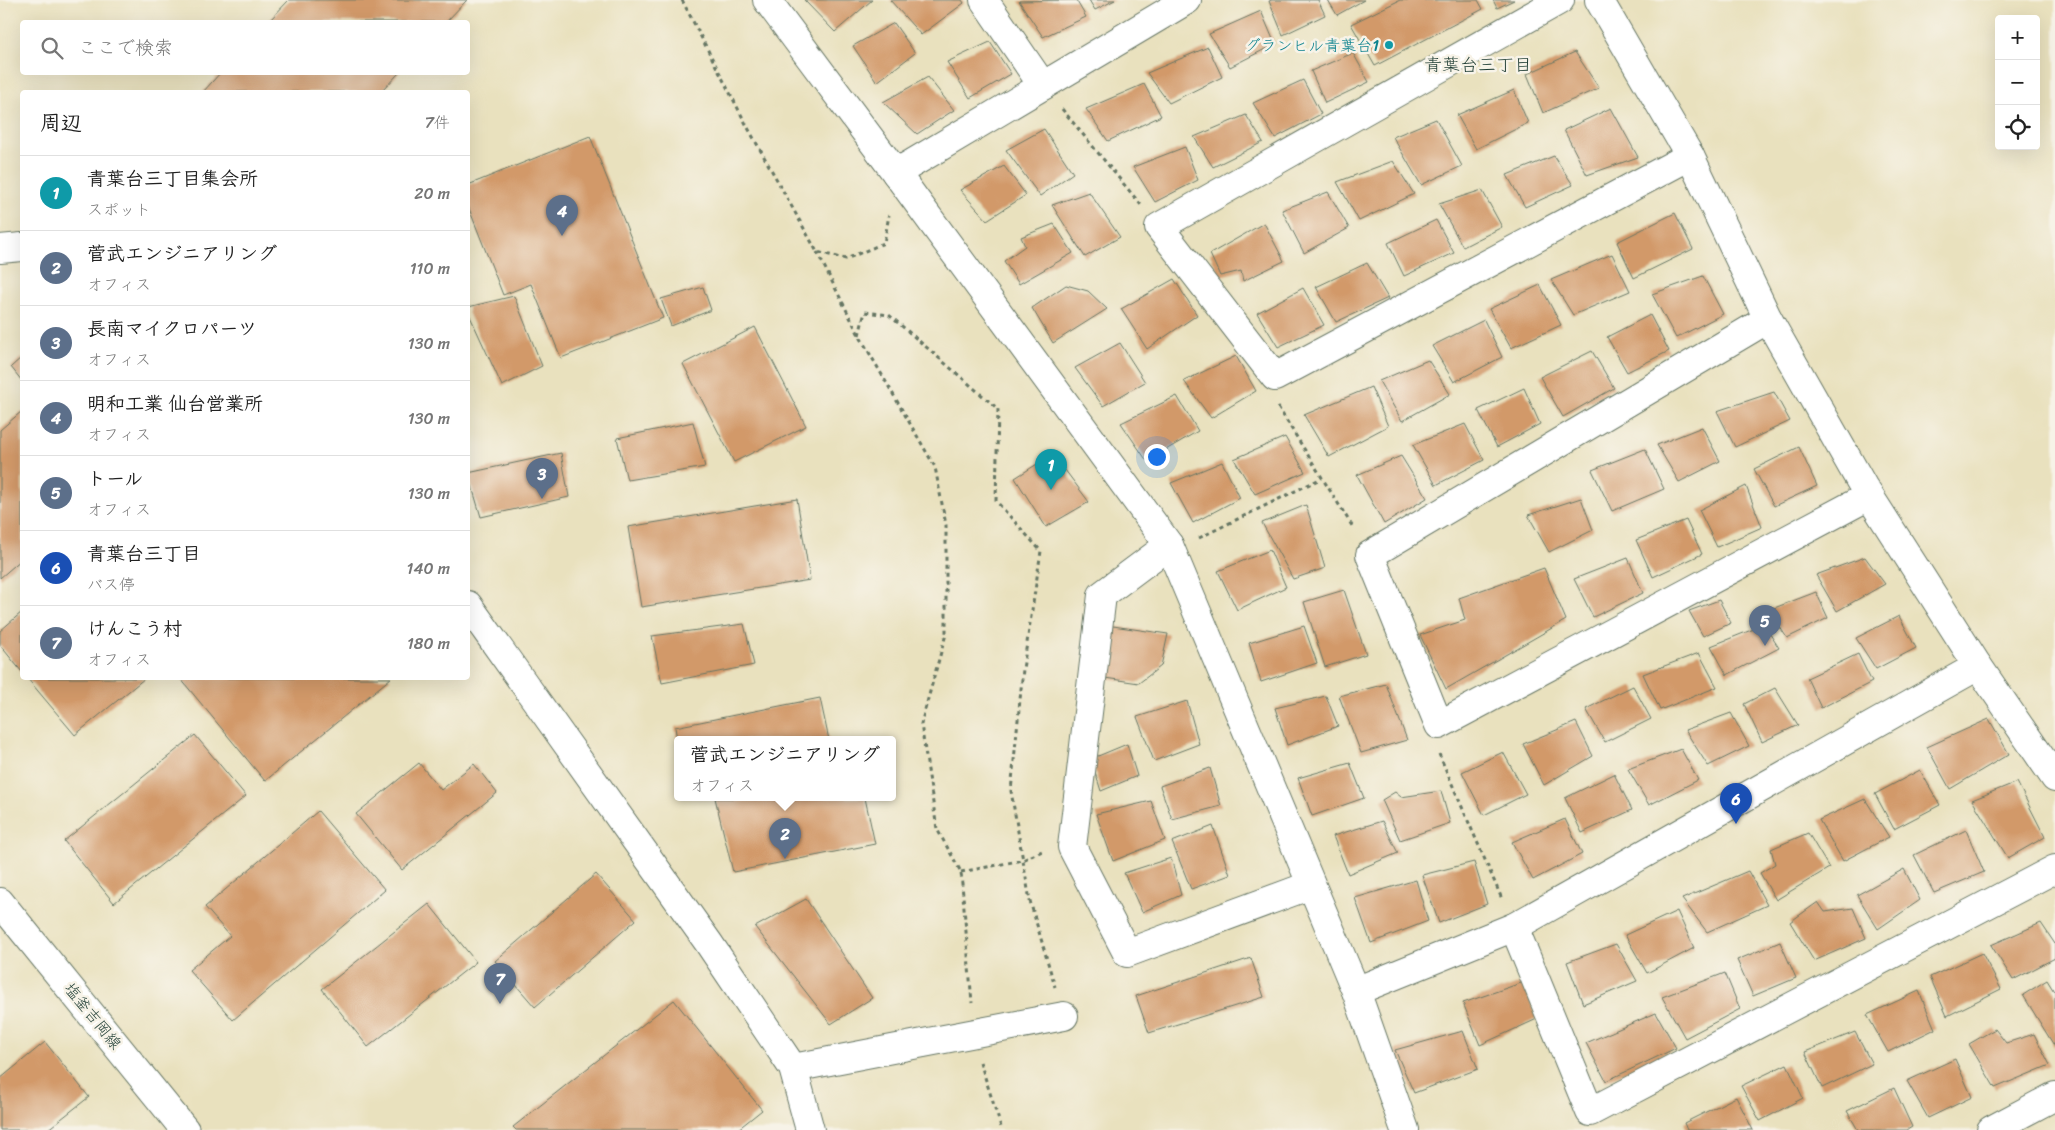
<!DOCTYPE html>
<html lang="ja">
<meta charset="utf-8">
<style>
body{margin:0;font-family:Sriracha,"Klee One",sans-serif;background:#f2f2f2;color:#222}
.controls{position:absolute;right:15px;top:15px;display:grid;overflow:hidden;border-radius:5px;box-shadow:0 5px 20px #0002}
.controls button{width:45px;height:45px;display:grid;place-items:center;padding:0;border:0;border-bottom:1px solid #e0e0e0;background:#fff;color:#222;font:25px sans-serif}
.you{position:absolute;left:1156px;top:456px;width:18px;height:18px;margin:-12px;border:4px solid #fff;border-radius:50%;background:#1a73e8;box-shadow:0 0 0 8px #1a73e833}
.badge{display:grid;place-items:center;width:32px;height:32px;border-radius:50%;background:#d1495b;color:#fff;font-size:16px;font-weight:700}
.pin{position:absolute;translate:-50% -41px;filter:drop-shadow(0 1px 2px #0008)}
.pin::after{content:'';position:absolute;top:26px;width:18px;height:15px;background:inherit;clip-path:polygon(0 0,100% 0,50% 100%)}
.popup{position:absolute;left:674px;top:736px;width:222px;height:65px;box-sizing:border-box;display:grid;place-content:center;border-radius:5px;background:#fff;filter:drop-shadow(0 1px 4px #0005);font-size:16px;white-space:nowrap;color:#767676}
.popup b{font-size:19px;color:#222}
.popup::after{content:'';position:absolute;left:50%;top:100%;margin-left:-10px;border:10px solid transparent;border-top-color:#fff}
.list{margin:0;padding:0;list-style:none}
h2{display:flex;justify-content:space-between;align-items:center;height:65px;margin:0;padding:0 20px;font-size:21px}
h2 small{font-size:16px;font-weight:400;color:#767676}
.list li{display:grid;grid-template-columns:32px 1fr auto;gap:15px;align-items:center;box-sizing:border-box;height:75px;padding:0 20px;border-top:1px solid #e0e0e0}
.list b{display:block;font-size:19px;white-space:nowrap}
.list p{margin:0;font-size:16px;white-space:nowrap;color:#767676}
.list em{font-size:16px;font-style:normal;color:#767676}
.icon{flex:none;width:28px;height:28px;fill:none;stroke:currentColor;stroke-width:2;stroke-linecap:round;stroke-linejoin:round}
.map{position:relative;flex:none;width:2055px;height:1130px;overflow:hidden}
.search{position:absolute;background:#fff;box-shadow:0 5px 20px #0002;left:20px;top:20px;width:450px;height:55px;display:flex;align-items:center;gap:12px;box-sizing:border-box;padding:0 18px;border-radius:5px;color:#767676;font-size:19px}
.panel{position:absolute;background:#fff;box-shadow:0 5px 20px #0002;left:20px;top:90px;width:450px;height:590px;border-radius:5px}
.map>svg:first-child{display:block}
.building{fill:#d29969}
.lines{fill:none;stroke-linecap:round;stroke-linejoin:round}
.minor-casing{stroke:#667664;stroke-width:30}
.tertiary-casing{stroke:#667664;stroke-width:30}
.primary-casing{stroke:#667664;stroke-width:30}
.path{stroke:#667664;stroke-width:3;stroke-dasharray:4 4;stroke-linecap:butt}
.minor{stroke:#fff;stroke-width:28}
.tertiary{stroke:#fff;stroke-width:28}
.primary{stroke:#fff;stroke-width:28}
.culture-dot{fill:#0f9aa8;stroke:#f7f3e8;stroke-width:2}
.labels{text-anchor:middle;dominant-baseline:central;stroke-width:5;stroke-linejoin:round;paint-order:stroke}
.culture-label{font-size:16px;fill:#0d838f;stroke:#f7f3e8;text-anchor:end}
.street-label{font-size:16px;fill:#1f3d34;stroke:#f7f3e8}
.neighbourhood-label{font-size:18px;fill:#1f3d34;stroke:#f7f3e8}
</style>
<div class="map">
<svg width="2055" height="1130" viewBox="0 0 2055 1130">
<rect width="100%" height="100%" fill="#f7f3e8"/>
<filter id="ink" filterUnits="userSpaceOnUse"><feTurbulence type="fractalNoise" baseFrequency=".02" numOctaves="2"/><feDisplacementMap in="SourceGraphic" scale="10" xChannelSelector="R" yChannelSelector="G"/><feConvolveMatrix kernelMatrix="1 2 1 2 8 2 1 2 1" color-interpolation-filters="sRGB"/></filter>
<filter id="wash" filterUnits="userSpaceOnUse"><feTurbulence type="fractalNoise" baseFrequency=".0096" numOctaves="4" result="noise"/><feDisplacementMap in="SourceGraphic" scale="20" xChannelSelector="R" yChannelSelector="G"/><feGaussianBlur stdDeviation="1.12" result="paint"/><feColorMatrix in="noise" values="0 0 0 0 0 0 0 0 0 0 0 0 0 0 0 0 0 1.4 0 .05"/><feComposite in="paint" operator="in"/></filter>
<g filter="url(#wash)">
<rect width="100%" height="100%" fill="#e9e1be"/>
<g id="blocks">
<g class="building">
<path d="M289,0H467L446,22H268Z"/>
<path d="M804,0H872L835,32Z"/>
<path d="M890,0H962L964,3L921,35Z"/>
<path d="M1076,0L1086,17L1043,37L1019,1Z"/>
<path d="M1089,0H1115L1095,10Z"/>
<path d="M1272,0H1318L1325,15L1283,35L1269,1Z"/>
<path d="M1328,0H1364L1337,15Z"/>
<path d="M1400,0H1478L1483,9L1375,66L1351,24Z"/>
<path d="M1493,0H1514L1497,8Z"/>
<path d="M1261,11L1275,44L1230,67L1209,34Z"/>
<path d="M894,23L915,53L877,82L853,46Z"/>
<path d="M990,42L1011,74L970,98L947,62Z"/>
<path d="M1208,47L1222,77L1169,103L1147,73Z"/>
<path d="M1575,52L1599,88L1543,113L1527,74Z"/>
<path d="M1353,53L1369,82L1325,103L1311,71Z"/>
<path d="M221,72H400L381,92H203Z"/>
<path d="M928,77L954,110L917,134L883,102Z"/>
<path d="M1303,80L1321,114L1275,138L1253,103Z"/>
<path d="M1144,84L1161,116L1108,141L1086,109Z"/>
<path d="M1514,90L1528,123L1476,149L1457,115Z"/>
<path d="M1611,108L1638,157L1587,175L1564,130Z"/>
<path d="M1246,115L1263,142L1213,167L1194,137Z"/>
<path d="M1436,119L1462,166L1421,185L1393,137Z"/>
<path d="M1044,129L1073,173L1040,196L1006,150Z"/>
<path d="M590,136L663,318L561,358L531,284L503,295L468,206V185Z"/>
<path d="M1185,147L1198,180L1155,202L1133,167Z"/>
<path d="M1554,156L1573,185L1525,207L1507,175Z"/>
<path d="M1393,161L1414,194L1359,221L1337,182Z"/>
<path d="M1004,166L1026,195L987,220L960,190Z"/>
<path d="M1482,190L1502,227L1463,247L1439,204Z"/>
<path d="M1089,192L1120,237L1085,257L1052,205Z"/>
<path d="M1328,192L1349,228L1304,253L1282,210Z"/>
<path d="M1675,213L1693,249L1634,278L1617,242Z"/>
<path d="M1436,220L1454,253L1404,276L1388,243Z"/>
<path d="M1264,223L1284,261L1243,281L1241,271L1220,276L1210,254Z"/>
<path d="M1054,224L1073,253L1019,284L1004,261L1025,246L1021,237Z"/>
<path d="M1612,254L1630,291L1573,315L1551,280Z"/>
<path d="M1367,263L1388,298L1336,322L1316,287Z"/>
<path d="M1703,276L1723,314L1676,338L1652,294Z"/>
<path d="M1174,279L1197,315L1147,349L1121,309Z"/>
<path d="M1066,285L1088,291L1107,309L1053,343L1032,308Z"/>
<path d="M1540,285L1561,325L1511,348L1489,309Z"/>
<path d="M703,287L711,310L671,326L661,299Z"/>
<path d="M1303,288L1324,325L1278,347L1257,313Z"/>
<path d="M514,296L542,366L502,386L468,312V307Z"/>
<path d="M1650,315L1669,351L1627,372L1607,337Z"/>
<path d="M1484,320L1502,357L1454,382L1432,346Z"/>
<path d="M755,327L806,426L734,462L683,364Z"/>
<path d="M1120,343L1145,382L1103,406L1075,368Z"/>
<path d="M1592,351L1614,388L1563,417L1540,377Z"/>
<path d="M1236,356L1256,391L1211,418L1184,381Z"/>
<path d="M22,357V381L11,367Z"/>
<path d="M1428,360L1450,394L1402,421L1379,381Z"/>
<path d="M1371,387L1388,426L1329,457L1304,415Z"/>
<path d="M1524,388L1540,424L1497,447L1478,410Z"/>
<path d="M1774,392L1790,421L1735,447L1717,411Z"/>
<path d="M1177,396L1198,431L1147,461L1121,423Z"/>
<path d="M22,411V559L0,578V430Z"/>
<path d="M693,422L705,467L627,480L617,438Z"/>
<path d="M1465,424L1484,460L1436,485L1413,445Z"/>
<path d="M1702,427L1720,461L1679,482L1657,445Z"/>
<path d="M1285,437L1305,472L1255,494L1234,459Z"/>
<path d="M1799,447L1817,486L1774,506L1754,469Z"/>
<path d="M1645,449L1664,489L1612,511L1592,470Z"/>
<path d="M561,453L569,497L481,517L468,473Z"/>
<path d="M1053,454L1089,502L1046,527L1015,478Z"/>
<path d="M1401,456L1427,498L1384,524L1357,475Z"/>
<path d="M1222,462L1240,498L1193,523L1171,483Z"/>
<path d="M1746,486L1762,527L1717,547L1699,510Z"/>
<path d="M1581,498L1593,530L1549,552L1528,515Z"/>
<path d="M797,499L810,580L641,607L628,527Z"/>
<path d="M1306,505L1325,568L1293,579L1262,523Z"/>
<path d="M1686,520L1702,554L1653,577L1636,540Z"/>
<path d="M1270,550L1286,587L1237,610L1218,571Z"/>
<path d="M1865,557L1885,584L1837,611L1816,575Z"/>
<path d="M1628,558L1643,593L1593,617L1574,579Z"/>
<path d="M1544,568L1566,620L1446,689L1420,635L1465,620L1459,598Z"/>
<path d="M1344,590L1366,654L1325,667L1304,602Z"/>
<path d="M1816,592L1828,618L1787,638L1769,610Z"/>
<path d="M1719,600L1731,623L1703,636L1689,611Z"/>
<path d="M22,612V672L0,645V631Z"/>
<path d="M1899,616L1916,648L1876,669L1856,638Z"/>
<path d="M744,624L754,665L662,683L652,636Z"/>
<path d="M1106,625L1168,634L1161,666L1139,683L1098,677Z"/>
<path d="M1764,625L1779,648L1727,675L1711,646Z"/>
<path d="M1304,626L1317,663L1261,682L1249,643Z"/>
<path d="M1699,653L1717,687L1660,710L1643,674Z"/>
<path d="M1858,654L1872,682L1821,708L1807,678Z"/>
<path d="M27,678H145L75,735Z"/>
<path d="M180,678H391L265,781Z"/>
<path d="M1386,684L1407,740L1361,753L1339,696Z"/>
<path d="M1633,686L1651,719L1605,742L1586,709Z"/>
<path d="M1775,688L1798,725L1762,742L1744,704Z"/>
<path d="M1326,696L1338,726L1287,745L1275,708Z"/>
<path d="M820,698L829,740H677L675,727Z"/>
<path d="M1187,701L1199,744L1154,761L1137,717Z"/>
<path d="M1731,713L1749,746L1708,766L1685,730Z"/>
<path d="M1989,719L2009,754L1950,789L1927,747Z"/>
<path d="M1576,722L1593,756L1544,785L1523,744Z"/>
<path d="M195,735L246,796L114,903L64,841Z"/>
<path d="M1127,744L1137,776L1101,791L1091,759Z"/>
<path d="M1681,749L1698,780L1649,805L1628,769Z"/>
<path d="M1503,752L1526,794L1484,815L1462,772Z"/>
<path d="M419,763L441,790L474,764L497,793L402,870L356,814Z"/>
<path d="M1350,763L1364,798L1312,816L1298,778Z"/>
<path d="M1210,768L1221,806L1172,819L1160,786Z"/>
<path d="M1920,770L1940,805L1894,829L1875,794Z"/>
<path d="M1614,774L1632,810L1582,833L1565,798Z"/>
<path d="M2017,782L2045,837L2008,858L1972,800Z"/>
<path d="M1441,791L1450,823L1400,840L1382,800L1395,792L1401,797Z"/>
<path d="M715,798H865L875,844L733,872Z"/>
<path d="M1865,799L1889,837L1843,861L1819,820Z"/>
<path d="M1151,801L1165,840L1113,861L1096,814Z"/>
<path d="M318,811L385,890L233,1020L189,970L230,936L205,907Z"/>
<path d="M1565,819L1582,854L1533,880L1512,842Z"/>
<path d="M1382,821L1398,853L1348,874L1333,836Z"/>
<path d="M1213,826L1230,875L1191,889L1172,842Z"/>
<path d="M1966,830L1984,872L1934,893L1914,855Z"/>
<path d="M1808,833L1829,868L1776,900L1760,873L1775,864L1771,849Z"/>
<path d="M1171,858L1181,895L1142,912L1124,873Z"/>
<path d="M1474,862L1487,904L1439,923L1422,875Z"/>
<path d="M1904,869L1920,900L1878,929L1857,895Z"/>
<path d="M1748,871L1767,905L1707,932L1682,899Z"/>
<path d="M596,874L636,920L535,1007L495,961Z"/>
<path d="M1416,880L1428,921L1371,943L1355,898Z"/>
<path d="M806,899L872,998L831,1024L755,927Z"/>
<path d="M1818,902L1825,912L1853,908L1866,938L1814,961L1790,922Z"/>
<path d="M429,904L476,962L368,1047L322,989Z"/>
<path d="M1677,911L1694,948L1647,973L1625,935Z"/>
<path d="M2041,923L2055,944V958L2013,980L1991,945Z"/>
<path d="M1780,942L1796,978L1753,996L1737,960Z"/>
<path d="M1616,944L1637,981L1583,1004L1567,962Z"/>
<path d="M1982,953L2001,989L1947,1016L1930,977Z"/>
<path d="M1251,958L1264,997L1149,1033L1136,996Z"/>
<path d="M1725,973L1740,1009L1685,1038L1662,997Z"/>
<path d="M2047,980L2055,993V1047L2023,995Z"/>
<path d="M1524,982L1537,1019L1480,1045L1463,1003Z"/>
<path d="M1919,991L1935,1029L1888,1052L1867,1015Z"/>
<path d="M674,1000L762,1110L737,1130H516L513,1127Z"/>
<path d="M1656,1013L1676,1048L1606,1081L1586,1043Z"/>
<path d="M1995,1029L2006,1043L2034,1034L2050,1065L1995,1088L1969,1044Z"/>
<path d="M1463,1031L1478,1069L1414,1093L1395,1050Z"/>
<path d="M1855,1032L1872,1064L1822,1088L1805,1052Z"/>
<path d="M45,1042L89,1097L47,1130H0V1079Z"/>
<path d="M1955,1059L1972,1097L1928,1118L1907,1081Z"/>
<path d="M1787,1064L1803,1098L1760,1121L1741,1086Z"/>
<path d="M1894,1088L1912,1127L1907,1130H1858L1847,1111Z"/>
<path d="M1736,1097L1753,1130H1687L1684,1123Z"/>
</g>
</g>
</g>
<g filter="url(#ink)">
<use href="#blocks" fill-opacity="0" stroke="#667664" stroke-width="1"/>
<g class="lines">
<g class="minor-casing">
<g id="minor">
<path d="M767,0L896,173L1169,545L1356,991L1405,1130"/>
<path d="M984,0L1043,86"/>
<path d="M1560,0L1159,227L1275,377L1690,156"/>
<path d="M1599,0L1690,156L1768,319L1863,486L1978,666L2055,778"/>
<path d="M896,173L1187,0"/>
<path d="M1768,319L1370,555L1439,725L1869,496"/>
<path d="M1169,545L1102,595L1072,847L1127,953L1311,885"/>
<path d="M1514,927L1590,1112L2055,869"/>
<path d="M1356,991L1514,927L1978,666"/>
<path d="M793,1068L1064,1016"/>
<path d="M1991,1130L2055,1096"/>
</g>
</g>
<g class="tertiary-casing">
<g id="tertiary">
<path d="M0,249L22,247"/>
<path d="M468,605L708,942L793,1068L810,1130"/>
</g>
</g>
<g class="primary-casing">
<path id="primary" d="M0,902L185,1130"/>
</g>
<g class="path">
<path d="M682,0L747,126L817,252L846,259L884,243L889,215"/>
<path d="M1062,109L1141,205"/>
<path d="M817,252L859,335L935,467L946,525V634L921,724L937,829L961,872L972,1003"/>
<path d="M859,335L865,312L889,315L998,409L996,501L1041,551L1023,669L1011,791L1030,901L1055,987"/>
<path d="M1278,407L1354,529"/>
<path d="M1199,538L1322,478"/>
<path d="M1439,754L1502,899"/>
<path d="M961,872L1023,860L1042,851"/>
<path d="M980,1062L1002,1130"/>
</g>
<use href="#minor" class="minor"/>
<use href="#tertiary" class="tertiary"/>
<use href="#primary" class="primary"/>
</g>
</g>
<circle class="culture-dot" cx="1389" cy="45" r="5"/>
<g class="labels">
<g class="culture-label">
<text x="1379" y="45">グランヒル青葉台1</text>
</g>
<g class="street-label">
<text transform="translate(93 1016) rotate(51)">塩釜吉岡線</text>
</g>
<g class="neighbourhood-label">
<text x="1478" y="65">青葉台三丁目</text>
</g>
</g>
</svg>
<div class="controls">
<button>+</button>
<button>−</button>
<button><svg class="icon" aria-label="locate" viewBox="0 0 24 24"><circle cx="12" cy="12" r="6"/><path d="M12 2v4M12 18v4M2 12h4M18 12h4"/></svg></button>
</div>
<div class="you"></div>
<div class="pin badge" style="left:1051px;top:490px;background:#0f9aa8">1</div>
<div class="pin badge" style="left:785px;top:859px;background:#5c6f8a">2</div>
<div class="popup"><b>菅武エンジニアリング</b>オフィス</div>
<div class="pin badge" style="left:542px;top:499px;background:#5c6f8a">3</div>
<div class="pin badge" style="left:562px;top:236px;background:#5c6f8a">4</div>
<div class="pin badge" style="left:1765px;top:646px;background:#5c6f8a">5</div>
<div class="pin badge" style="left:1736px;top:824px;background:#1a4fb4">6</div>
<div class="pin badge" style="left:500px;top:1004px;background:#5c6f8a">7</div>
<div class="search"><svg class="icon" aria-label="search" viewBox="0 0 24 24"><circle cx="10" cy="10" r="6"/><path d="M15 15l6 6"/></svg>ここで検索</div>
<section class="panel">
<h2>周辺<small>7件</small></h2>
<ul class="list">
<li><span class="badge" style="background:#0f9aa8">1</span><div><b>青葉台三丁目集会所</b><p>スポット</p></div><em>20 m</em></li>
<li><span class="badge" style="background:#5c6f8a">2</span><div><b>菅武エンジニアリング</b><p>オフィス</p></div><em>110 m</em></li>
<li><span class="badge" style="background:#5c6f8a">3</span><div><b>長南マイクロパーツ</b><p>オフィス</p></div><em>130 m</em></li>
<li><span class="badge" style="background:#5c6f8a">4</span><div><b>明和工業 仙台営業所</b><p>オフィス</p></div><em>130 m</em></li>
<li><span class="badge" style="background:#5c6f8a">5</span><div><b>トール</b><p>オフィス</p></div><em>130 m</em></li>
<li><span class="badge" style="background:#1a4fb4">6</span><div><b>青葉台三丁目</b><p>バス停</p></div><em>140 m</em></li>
<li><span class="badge" style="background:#5c6f8a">7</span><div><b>けんこう村</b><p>オフィス</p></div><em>180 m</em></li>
</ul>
</section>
</div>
